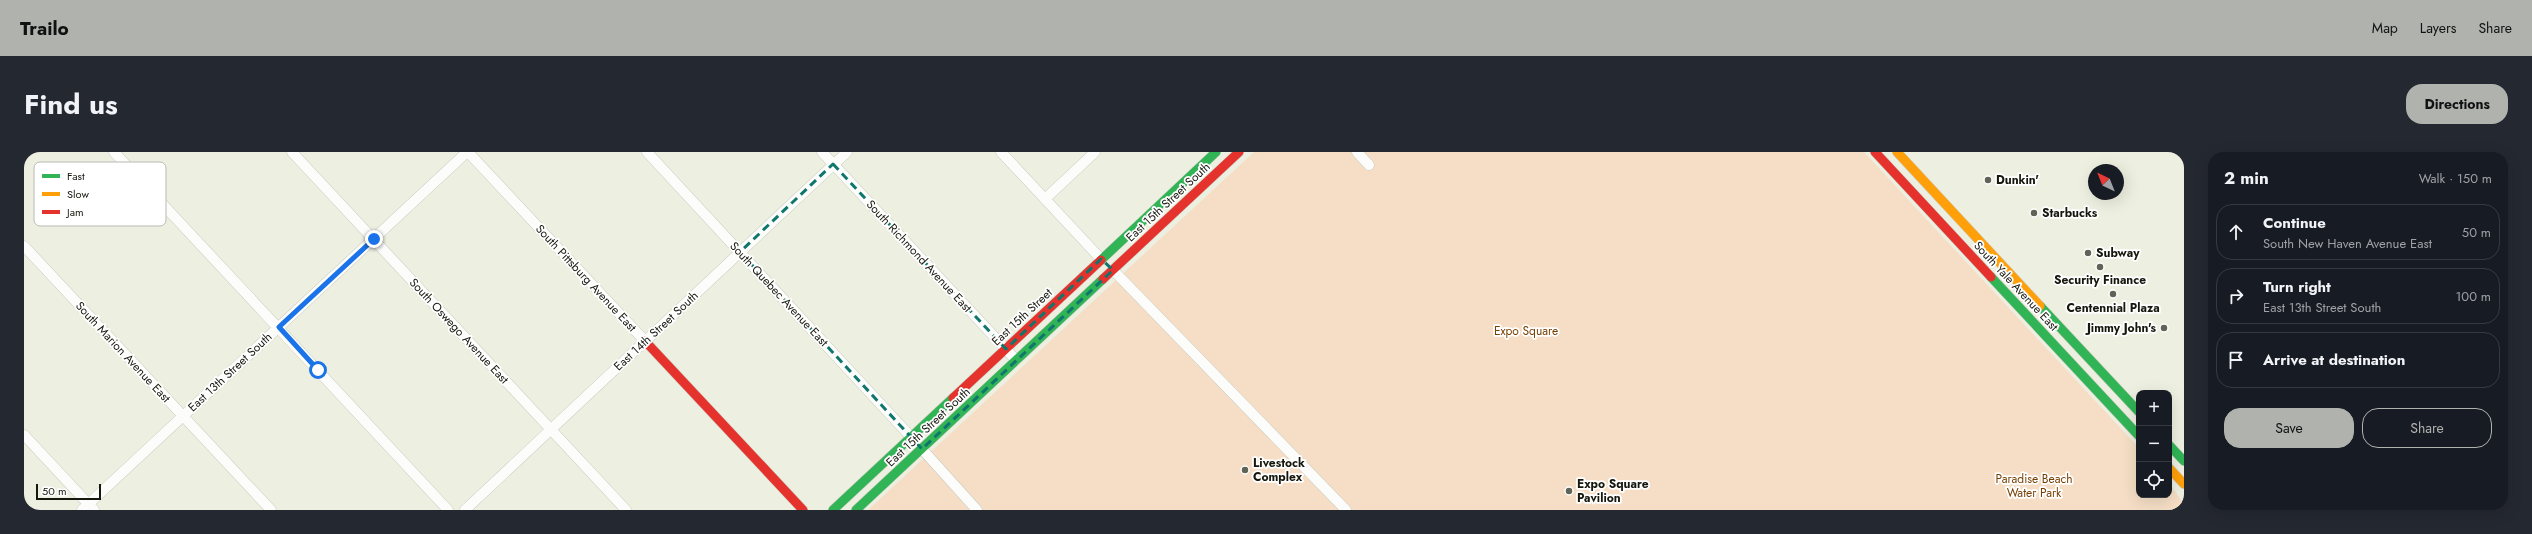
<!DOCTYPE html>
<meta charset="utf-8">
<style>
body{margin:0;font-family:Jost,sans-serif;background:#242831;color:#f1f3f6}
.controls{position:absolute;right:12px;bottom:12px;display:grid;overflow:hidden;border-radius:8px;box-shadow:0 4px 16px #0002}
.controls button{width:36px;height:36px;display:grid;place-items:center;padding:0;border:0;border-bottom:1px solid #363941;background:#171b24;color:#f1f3f6;font:20px sans-serif}
.compass{position:absolute;left:2064px;top:12px;width:36px;height:36px;border-radius:50%;background:#171b24;box-shadow:0 4px 16px #0002;rotate:317deg}
.scale{position:absolute;left:12px;bottom:10px;width:65px;box-sizing:border-box;padding-left:4px;border:2px solid #16170d;border-top:0;font-size:11px;line-height:14px;white-space:nowrap;color:#16170d;-webkit-text-stroke:3px #fff;paint-order:stroke}
.stop{position:absolute;width:12px;height:12px;margin:-9px;border:3px solid #1a73e8;border-radius:50%;background:#fff}
.stop.end{background:#1a73e8;border-color:#fff;box-shadow:0 1px 4px #0008}
.list{margin:0;padding:0;list-style:none}
h2{display:flex;justify-content:space-between;align-items:center;height:52px;margin:0;padding:0 16px;font-size:17px}
h2 small{font-size:13px;font-weight:400;color:#9ea1a6}
.list li{display:grid;grid-template-columns:26px 1fr auto;gap:12px;align-items:center;box-sizing:border-box;height:56px;margin:0 8px 8px;padding:0 8px;border:1px solid #363941;border-radius:16px}
.list b{display:block;font-size:15px;white-space:nowrap}
.list p{margin:0;font-size:13px;white-space:nowrap;color:#9ea1a6}
.list em{font-size:13px;font-style:normal;color:#9ea1a6}
.actions{display:flex;gap:8px;padding:12px 16px}
.actions a{flex:1;padding:9px 0;border:1px solid #b0b2ae;border-radius:16px;text-align:center;font-size:14px;color:#b0b2ae}
.actions .main{background:#b0b2ae;color:#111}
.icon{flex:none;width:22px;height:22px;fill:none;stroke:currentColor;stroke-width:2;stroke-linecap:round;stroke-linejoin:round}
.map{position:relative;flex:none;width:2160px;height:358px;overflow:hidden;border-radius:16px}
header{display:flex;align-items:center;gap:24px;box-sizing:border-box;height:56px;padding:0 20px;background:#b0b2ae;color:#111}
header strong{font-size:19px}
nav{display:flex;gap:22px;margin-inline-start:auto;font-size:14px}
.intro{display:flex;align-items:center;justify-content:space-between;box-sizing:border-box;height:96px;padding:0 24px}
h1{margin:0;font-size:28px}
.button{padding:10px 18px;border-radius:16px;background:#b0b2ae;color:#111;font-size:14px;font-weight:700}
main{display:flex;gap:24px;padding:0 24px}
aside{flex:1;background:#171b24;border-radius:16px;box-shadow:0 4px 16px #0002}
.map>svg:first-child{display:block}
.green{fill:#f5dec5}
.lines{fill:none;stroke-linecap:round;stroke-linejoin:round}
.street-casing{stroke:#cacbc0;stroke-width:11}
.fast-casing{stroke:#cacbc0;stroke-width:10}
.slow-casing{stroke:#cacbc0;stroke-width:10}
.jam-casing{stroke:#cacbc0;stroke-width:10}
.street{stroke:#fcfdfa;stroke-width:10}
.fast{stroke:#30b455;stroke-width:9}
.slow{stroke:#ff9f0a;stroke-width:9}
.jam{stroke:#e5322d;stroke-width:9}
.route{stroke:#1a73e8;stroke-width:5}
.marked{fill:none;stroke:#0f766e;stroke-width:3;stroke-dasharray:8 5;stroke-linejoin:round}
.poi-dot{fill:#616357;stroke:#fff;stroke-width:1.5}
.labels{text-anchor:middle;dominant-baseline:central;stroke-width:3.5;stroke-linejoin:round;paint-order:stroke}
.poi-label{font-size:12px;font-weight:bold;fill:#16170d;stroke:#fff;text-anchor:start}
.street-label{font-size:12px;fill:#16170d;stroke:#fff}
.park-label{font-size:12px;fill:#773f02;stroke:#fff}
.key{fill:#fff;stroke:#b9b9b6;stroke-width:1}
.key-label{font-size:11px;fill:#16170d}
</style>
<header>
<strong>Trailo</strong>
<nav><a>Map</a><a>Layers</a><a>Share</a></nav>
</header>
<div class="intro"><h1>Find us</h1><a class="button">Directions</a></div>
<main>
<div class="map">
<svg width="2160" height="358" viewBox="0 0 2160 358">
<rect width="100%" height="100%" fill="#edefe0"/>
<path class="green" d="M1230,0H1840L2115,296V343H2145V331L2160,352V358H844Z"/>
<g class="lines">
<g class="street-casing">
<g id="street">
<path d="M90,0L424,358"/>
<path d="M268,0L602,358"/>
<path d="M444,0L621,189"/>
<path d="M623,0L887,285"/>
<path d="M798,0L992,208"/>
<path d="M977,0L1077,107"/>
<path d="M1333,0L1345,13"/>
<path d="M1021,47L1071,0"/>
<path d="M0,94L247,358"/>
<path d="M1089,118L1322,358"/>
<path d="M0,283L70,358"/>
<path d="M898,297L953,358"/>
<path d="M58,358L443,0"/>
<path d="M441,358L823,0"/>
</g>
</g>
<g class="fast-casing">
<g id="fast">
<path d="M1077,108L1192,0"/>
<path d="M1967,125L2115,284"/>
<path d="M2016,154L2115,260"/>
<path d="M2145,293L2160,309"/>
<path d="M809,358L929,246"/>
<path d="M832,358L1079,127"/>
</g>
</g>
<g class="slow-casing">
<g id="slow">
<path d="M1873,0L2016,154"/>
<path d="M2145,316L2160,332"/>
</g>
</g>
<g class="jam-casing">
<g id="jam">
<path d="M1851,0L1967,125"/>
<path d="M1079,127L1215,0"/>
<path d="M621,189L779,358"/>
<path d="M929,246L1077,108"/>
</g>
</g>
<use href="#street" class="street"/>
<use href="#fast" class="fast"/>
<use href="#slow" class="slow"/>
<use href="#jam" class="jam"/>
</g>
<g class="lines">
<path class="route" d="M294,218L255,175L350,87"/>
</g>
<path class="marked" d="M809,12L982,197L1077,107L1089,118L898,297L716,100Z"/>
<g class="poi-dot">
<circle cx="1964" cy="28" r="4"/>
<circle cx="2010" cy="61" r="4"/>
<circle cx="2064" cy="101" r="4"/>
<circle cx="2076" cy="115" r="4"/>
<circle cx="2089" cy="142" r="4"/>
<circle cx="2140" cy="176" r="4"/>
<circle cx="1221" cy="318" r="4"/>
<circle cx="1545" cy="339" r="4"/>
</g>
<g class="labels">
<g class="poi-label">
<text x="1972" y="28">Dunkin'</text>
<text x="2018" y="61">Starbucks</text>
<text x="2072" y="101">Subway</text>
<text x="2076" y="128" text-anchor="middle">Security Finance</text>
<text x="2089" y="156" text-anchor="middle">Centennial Plaza</text>
<text x="2132" y="176" text-anchor="end">Jimmy John's</text>
<text x="1229" y="311">Livestock<tspan x="1229" dy="14">Complex</tspan></text>
<text x="1553" y="332">Expo Square<tspan x="1553" dy="14">Pavilion</tspan></text>
</g>
<g class="street-label">
<text transform="translate(1144 50) rotate(-43)">East 15th Street South</text>
<text transform="translate(895 104) rotate(47)">South Richmond Avenue East</text>
<text transform="translate(562 126) rotate(47)">South Pittsburg Avenue East</text>
<text transform="translate(1992 134) rotate(47)">South Yale Avenue East</text>
<text transform="translate(755 142) rotate(47)">South Quebec Avenue East</text>
<text transform="translate(998 165) rotate(-43)">East 15th Street</text>
<text transform="translate(435 179) rotate(47)">South Oswego Avenue East</text>
<text transform="translate(632 179) rotate(-43)">East 14th Street South</text>
<text transform="translate(99 200) rotate(47)">South Marion Avenue East</text>
<text transform="translate(206 220) rotate(-43)">East 13th Street South</text>
<text transform="translate(904 275) rotate(-43)">East 15th Street South</text>
</g>
<g class="park-label">
<text x="1502" y="179">Expo Square</text>
<text x="2010" y="327">Paradise Beach<tspan x="2010" dy="14">Water Park</tspan></text>
</g>
</g>
<rect x="10" y="10" width="132" height="64" rx="6" class="key"/>
<rect x="18" y="22" width="18" height="4" fill="#30b455"/>
<rect x="18" y="40" width="18" height="4" fill="#ff9f0a"/>
<rect x="18" y="58" width="18" height="4" fill="#e5322d"/>
<g class="key-label">
<text x="43" y="28">Fast</text>
<text x="43" y="46">Slow</text>
<text x="43" y="64">Jam</text>
</g>
</svg>
<div class="controls">
<button>+</button>
<button>−</button>
<button><svg class="icon" aria-label="locate" viewBox="0 0 24 24"><circle cx="12" cy="12" r="6"/><path d="M12 2v4M12 18v4M2 12h4M18 12h4"/></svg></button>
</div>
<svg class="compass" viewBox="-18 -18 36 36"><path d="M0-13l5 13h-10z" fill="#e53935"/><path d="M0 13l5-13h-10z" fill="#9ea1a6"/></svg>
<div class="scale">50 m</div>
<div class="stop" style="left:294px;top:218px"></div>
<div class="stop end" style="left:350px;top:87px"></div>
</div>
<aside>
<h2>2 min<small>Walk · 150 m</small></h2>
<ul class="list">
<li><svg class="icon" aria-label="ahead" viewBox="0 0 24 24"><path d="M12 20V5M6 11l6-6 6 6"/></svg><div><b>Continue</b><p>South New Haven Avenue East</p></div><em>50 m</em></li>
<li><svg class="icon" aria-label="right" viewBox="0 0 24 24"><path d="M7 20v-9h11M14 6l5 5-5 5"/></svg><div><b>Turn right</b><p>East 13th Street South</p></div><em>100 m</em></li>
<li><svg class="icon" aria-label="arrive" viewBox="0 0 24 24"><path d="M6 21V4h12l-3 4 3 4H6"/></svg><div><b>Arrive at destination</b></div></li>
</ul>
<div class="actions"><a class="main">Save</a><a>Share</a></div>
</aside>
</main>
